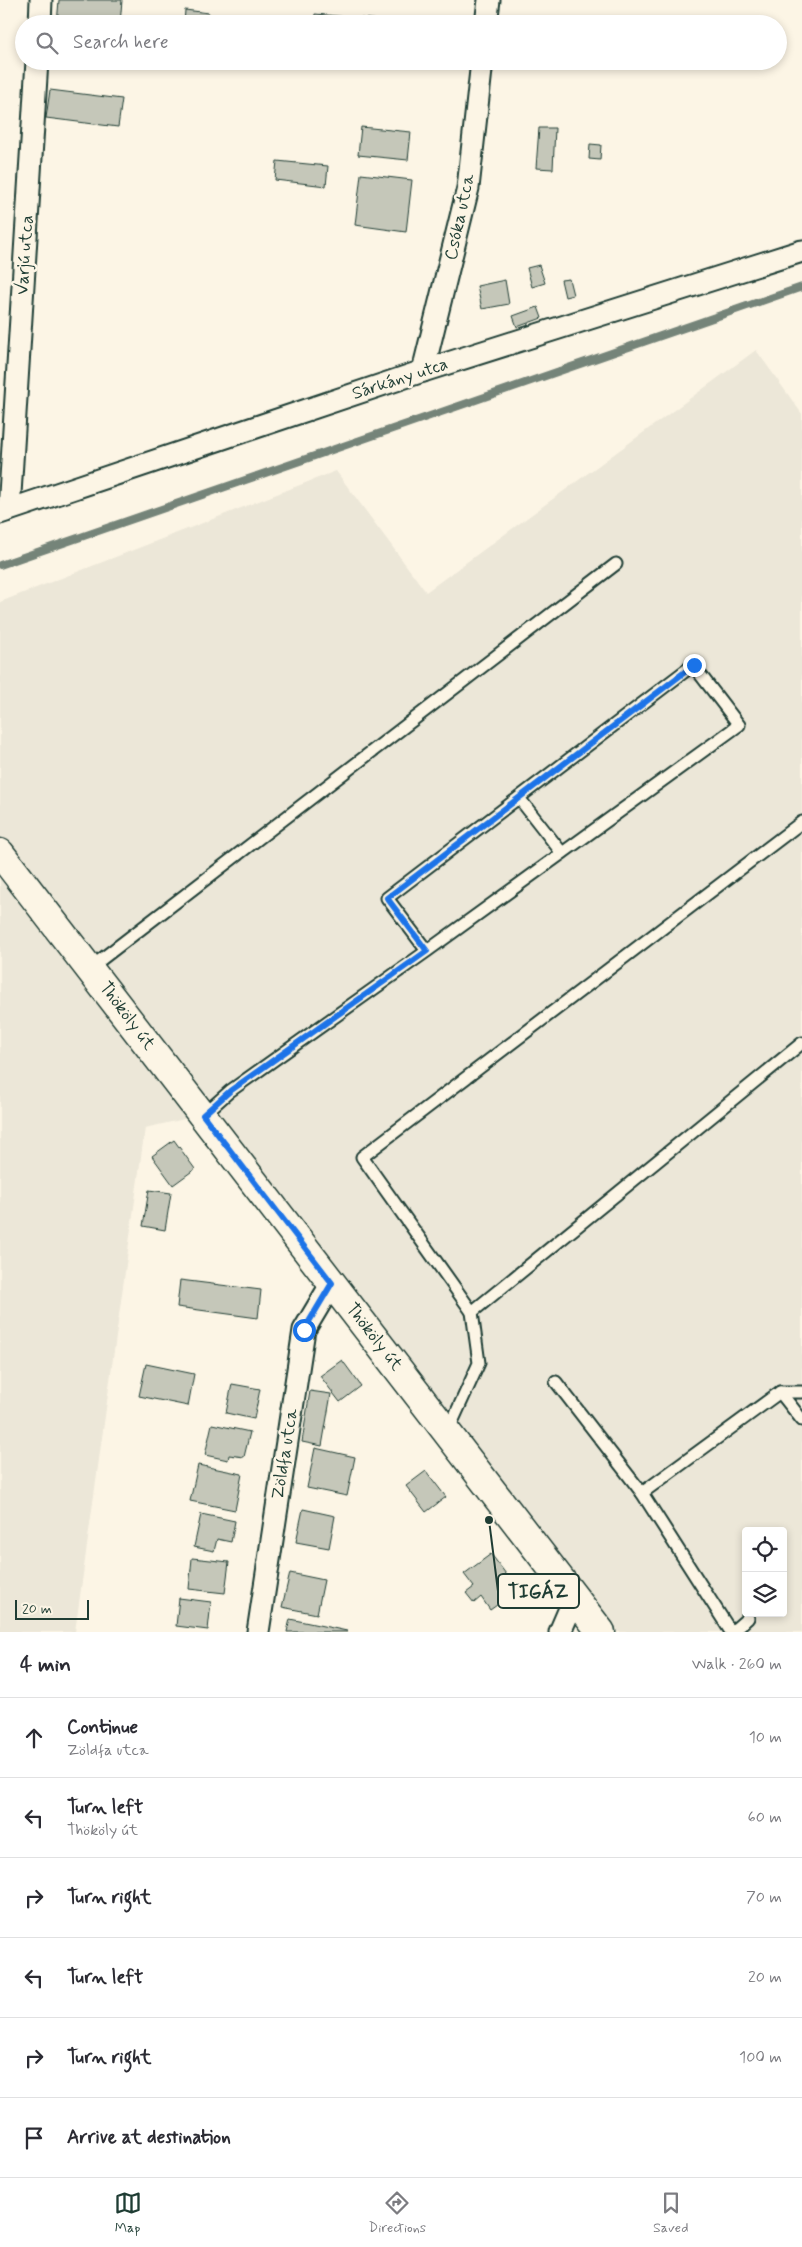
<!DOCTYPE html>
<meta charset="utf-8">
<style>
body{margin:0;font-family:Mynerve,sans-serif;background:#f2f2f3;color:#2b2b33}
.controls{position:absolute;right:15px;bottom:15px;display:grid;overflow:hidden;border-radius:5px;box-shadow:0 2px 8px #0003}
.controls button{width:45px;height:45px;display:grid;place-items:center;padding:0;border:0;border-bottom:1px solid #e1e1e2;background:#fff;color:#2b2b33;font:25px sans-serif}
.scale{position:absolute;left:15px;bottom:12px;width:74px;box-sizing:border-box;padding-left:5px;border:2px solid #1f3d34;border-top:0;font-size:14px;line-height:18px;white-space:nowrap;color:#1f3d34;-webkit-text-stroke:4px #fcf5e5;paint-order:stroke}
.stop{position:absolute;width:15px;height:15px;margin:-11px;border:4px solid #1a73e8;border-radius:50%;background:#fff}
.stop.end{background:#1a73e8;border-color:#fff;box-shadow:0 1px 5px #0008}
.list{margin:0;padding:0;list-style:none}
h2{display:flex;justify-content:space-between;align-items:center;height:65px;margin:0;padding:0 20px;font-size:21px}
h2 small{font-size:16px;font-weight:400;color:#7c7c81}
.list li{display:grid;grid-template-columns:32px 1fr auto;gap:15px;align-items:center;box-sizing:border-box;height:80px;padding:0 20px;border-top:1px solid #e1e1e2}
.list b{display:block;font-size:19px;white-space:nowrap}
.list p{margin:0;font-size:16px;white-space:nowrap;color:#7c7c81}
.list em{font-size:16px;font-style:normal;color:#7c7c81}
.icon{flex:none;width:28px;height:28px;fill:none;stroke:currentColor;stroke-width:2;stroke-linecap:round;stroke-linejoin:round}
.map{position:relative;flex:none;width:802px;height:1632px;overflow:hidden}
.search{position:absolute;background:#fff;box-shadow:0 2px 8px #0003;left:15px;right:15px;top:15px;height:55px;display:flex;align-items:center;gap:12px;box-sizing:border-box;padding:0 18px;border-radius:28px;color:#7c7c81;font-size:19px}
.sheet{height:545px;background:#fff}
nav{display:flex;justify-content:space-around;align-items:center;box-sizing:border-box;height:70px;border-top:1px solid #e1e1e2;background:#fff;font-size:14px;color:#7c7c81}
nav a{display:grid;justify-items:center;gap:2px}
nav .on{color:#1f3d34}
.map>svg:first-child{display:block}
.built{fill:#ece7d8;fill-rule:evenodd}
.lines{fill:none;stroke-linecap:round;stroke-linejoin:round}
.stream{stroke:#758479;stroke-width:8}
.building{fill:#c5c7b9;stroke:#1f3d34}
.service-casing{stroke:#1f3d34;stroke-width:15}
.minor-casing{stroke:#1f3d34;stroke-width:25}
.primary-casing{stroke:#1f3d34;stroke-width:31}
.service{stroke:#fcf5e5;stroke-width:11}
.minor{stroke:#fcf5e5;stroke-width:21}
.primary{stroke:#fcf5e5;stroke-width:28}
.route{stroke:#1a73e8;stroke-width:6}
.labels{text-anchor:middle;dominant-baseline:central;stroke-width:5;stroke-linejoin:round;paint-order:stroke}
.street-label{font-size:18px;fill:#1f3d34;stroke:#fcf5e5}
.leader{fill:none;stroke:#1f3d34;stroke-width:2}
.callout-dot{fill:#1f3d34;stroke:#fcf5e5;stroke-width:2}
.callout{fill:#fcf5e5;stroke:#1f3d34;stroke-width:2}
.callout-label{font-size:19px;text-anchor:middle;font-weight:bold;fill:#1f3d34}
</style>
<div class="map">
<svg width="802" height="1632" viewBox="0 0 802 1632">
<rect width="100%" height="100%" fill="#fcf5e5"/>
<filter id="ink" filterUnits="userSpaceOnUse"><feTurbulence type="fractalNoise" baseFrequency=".02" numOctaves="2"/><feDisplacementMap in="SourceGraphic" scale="10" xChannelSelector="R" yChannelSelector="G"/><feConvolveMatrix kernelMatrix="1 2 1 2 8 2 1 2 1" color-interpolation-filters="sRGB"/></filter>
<g filter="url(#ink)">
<path class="built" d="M756,350L802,414V1632H606L202,1115L145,1128L75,1632H0V602L336,471L426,592ZM746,1531H783V1613H746Z"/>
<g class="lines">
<path class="stream" d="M0,565L802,287"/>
</g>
<g class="building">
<path d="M59,0H122L120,24H57Z"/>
<path d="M185,10L209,13L207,24H184Z"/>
<path d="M315,14L425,24H314Z"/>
<path d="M50,90L122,99L118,127L46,118Z"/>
<path d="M361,127L411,132L408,160L358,155Z"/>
<path d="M539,128H555L553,169L536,168Z"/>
<path d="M590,144L601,145L600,160L589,159Z"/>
<path d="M277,161L328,166L326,186L275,180Z"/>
<path d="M361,174L412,180L406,232L355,225Z"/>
<path d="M539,265L545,283L532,287L527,268Z"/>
<path d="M569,279L573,295L565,297L561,280Z"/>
<path d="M505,280L509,304L482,309L477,286Z"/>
<path d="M538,307L542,318L517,327L513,316Z"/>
<path d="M174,1140L195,1169L173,1185L152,1156Z"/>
<path d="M149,1190L171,1193L165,1230L143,1226Z"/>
<path d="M180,1280L261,1290L258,1318L177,1307Z"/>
<path d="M342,1360L361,1386L340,1402L320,1376Z"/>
<path d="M146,1364L194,1374L188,1406L139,1396Z"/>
<path d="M232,1384L260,1389L254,1419L226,1413Z"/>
<path d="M310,1391L331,1394L322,1446L302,1442Z"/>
<path d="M212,1424L250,1432L244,1457L229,1455L228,1460L205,1455Z"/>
<path d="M315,1448L355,1457L347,1496L307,1488Z"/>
<path d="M198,1465L242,1474L235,1510L190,1501Z"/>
<path d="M426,1471L446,1497L426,1512L406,1486Z"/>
<path d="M303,1509L335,1516L329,1548L296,1542Z"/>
<path d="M201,1514L235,1521L231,1542L217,1539L214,1551L194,1547Z"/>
<path d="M491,1554L518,1590L490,1610L481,1597L474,1603L466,1593L474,1587L464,1574Z"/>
<path d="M192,1558L229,1562L225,1593L189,1589Z"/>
<path d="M290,1573L324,1580L317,1614L282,1607Z"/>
<path d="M179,1598L211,1602L208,1630L176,1626Z"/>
<path d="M290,1619L347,1631V1632H287Z"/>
</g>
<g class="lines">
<g class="service-casing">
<g id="service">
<path d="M519,798L562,853"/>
<path d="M802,822L362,1157L472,1312L802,1043"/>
<path d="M90,968L616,564"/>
<path d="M203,1115L230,1091L427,951L739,725L693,665L387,898L427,951"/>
<path d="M556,1382L642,1493"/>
<path d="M780,1392H802"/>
<path d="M448,1431L479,1363L472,1312"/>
<path d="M731,1632L642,1493L780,1392L802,1420"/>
<path d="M732,1632L748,1618"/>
</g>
</g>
<g class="minor-casing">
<g id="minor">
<path d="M40,24L41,0"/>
<path d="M486,24L489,0"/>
<path d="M423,371L468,188L482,61"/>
<path d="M9,510L37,61"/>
<path d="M0,513L423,371L802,251"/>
<path d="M258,1632L304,1330L332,1283"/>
<path d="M560,1632L575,1597"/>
</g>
</g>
<g class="primary-casing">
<path id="primary" d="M0,853L601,1632"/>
</g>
<use href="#service" class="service"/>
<use href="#minor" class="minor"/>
<use href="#primary" class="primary"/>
</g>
</g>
<g class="lines" filter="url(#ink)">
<path class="route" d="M304,1330L332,1283L203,1115L230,1091L427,951L387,898L694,665"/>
</g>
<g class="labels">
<g class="street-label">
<text transform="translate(460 217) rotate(-78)">Csóka utca</text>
<text transform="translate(25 255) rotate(-86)">Varjú utca</text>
<text transform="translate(400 379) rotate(-18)">Sárkány utca</text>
<text transform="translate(127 1016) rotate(53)">Thököly út</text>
<text transform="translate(374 1337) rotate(52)">Thököly út</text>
<text transform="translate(285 1454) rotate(-81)">Zöldfa utca</text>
</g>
</g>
<path class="leader" d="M489 1520L498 1591"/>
<circle class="callout-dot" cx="489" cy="1520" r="5"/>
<rect class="callout" x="498" y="1574" width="81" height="34" rx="5"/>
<g class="callout-label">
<text x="538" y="1598">TIGÁZ</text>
</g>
</svg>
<div class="controls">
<button><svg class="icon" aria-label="locate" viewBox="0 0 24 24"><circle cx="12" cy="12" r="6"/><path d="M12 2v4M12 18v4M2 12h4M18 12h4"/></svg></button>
<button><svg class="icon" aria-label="layers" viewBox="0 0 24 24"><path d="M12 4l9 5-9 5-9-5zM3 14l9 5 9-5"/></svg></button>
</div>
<div class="scale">20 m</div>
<div class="stop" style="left:304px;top:1330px"></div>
<div class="stop end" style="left:694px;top:665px"></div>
<div class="search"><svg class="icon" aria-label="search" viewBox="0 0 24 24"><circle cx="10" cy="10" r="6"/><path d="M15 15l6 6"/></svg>Search here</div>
</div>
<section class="sheet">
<h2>4 min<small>Walk · 260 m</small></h2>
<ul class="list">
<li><svg class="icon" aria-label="ahead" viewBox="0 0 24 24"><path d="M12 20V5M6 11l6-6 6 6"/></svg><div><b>Continue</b><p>Zöldfa utca</p></div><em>10 m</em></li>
<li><svg class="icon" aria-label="left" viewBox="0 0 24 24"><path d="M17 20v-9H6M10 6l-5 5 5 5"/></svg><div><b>Turn left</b><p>Thököly út</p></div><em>60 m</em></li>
<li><svg class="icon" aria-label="right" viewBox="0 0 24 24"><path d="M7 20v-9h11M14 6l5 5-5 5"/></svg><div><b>Turn right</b></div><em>70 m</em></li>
<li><svg class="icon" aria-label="left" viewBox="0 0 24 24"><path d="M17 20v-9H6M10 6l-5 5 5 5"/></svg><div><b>Turn left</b></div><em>20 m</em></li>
<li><svg class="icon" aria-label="right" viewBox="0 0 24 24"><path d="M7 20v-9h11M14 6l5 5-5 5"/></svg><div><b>Turn right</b></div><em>100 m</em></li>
<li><svg class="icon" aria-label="arrive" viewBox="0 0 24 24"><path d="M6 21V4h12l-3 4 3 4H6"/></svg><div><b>Arrive at destination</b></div></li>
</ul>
</section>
<nav>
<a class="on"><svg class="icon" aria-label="map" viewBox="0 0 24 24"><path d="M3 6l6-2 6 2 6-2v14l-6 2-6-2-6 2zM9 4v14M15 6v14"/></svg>Map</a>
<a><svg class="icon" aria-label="directions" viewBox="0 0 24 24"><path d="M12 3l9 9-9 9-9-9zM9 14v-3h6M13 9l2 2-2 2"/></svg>Directions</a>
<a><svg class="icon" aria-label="saved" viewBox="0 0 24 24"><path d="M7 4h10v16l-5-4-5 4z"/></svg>Saved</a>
</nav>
